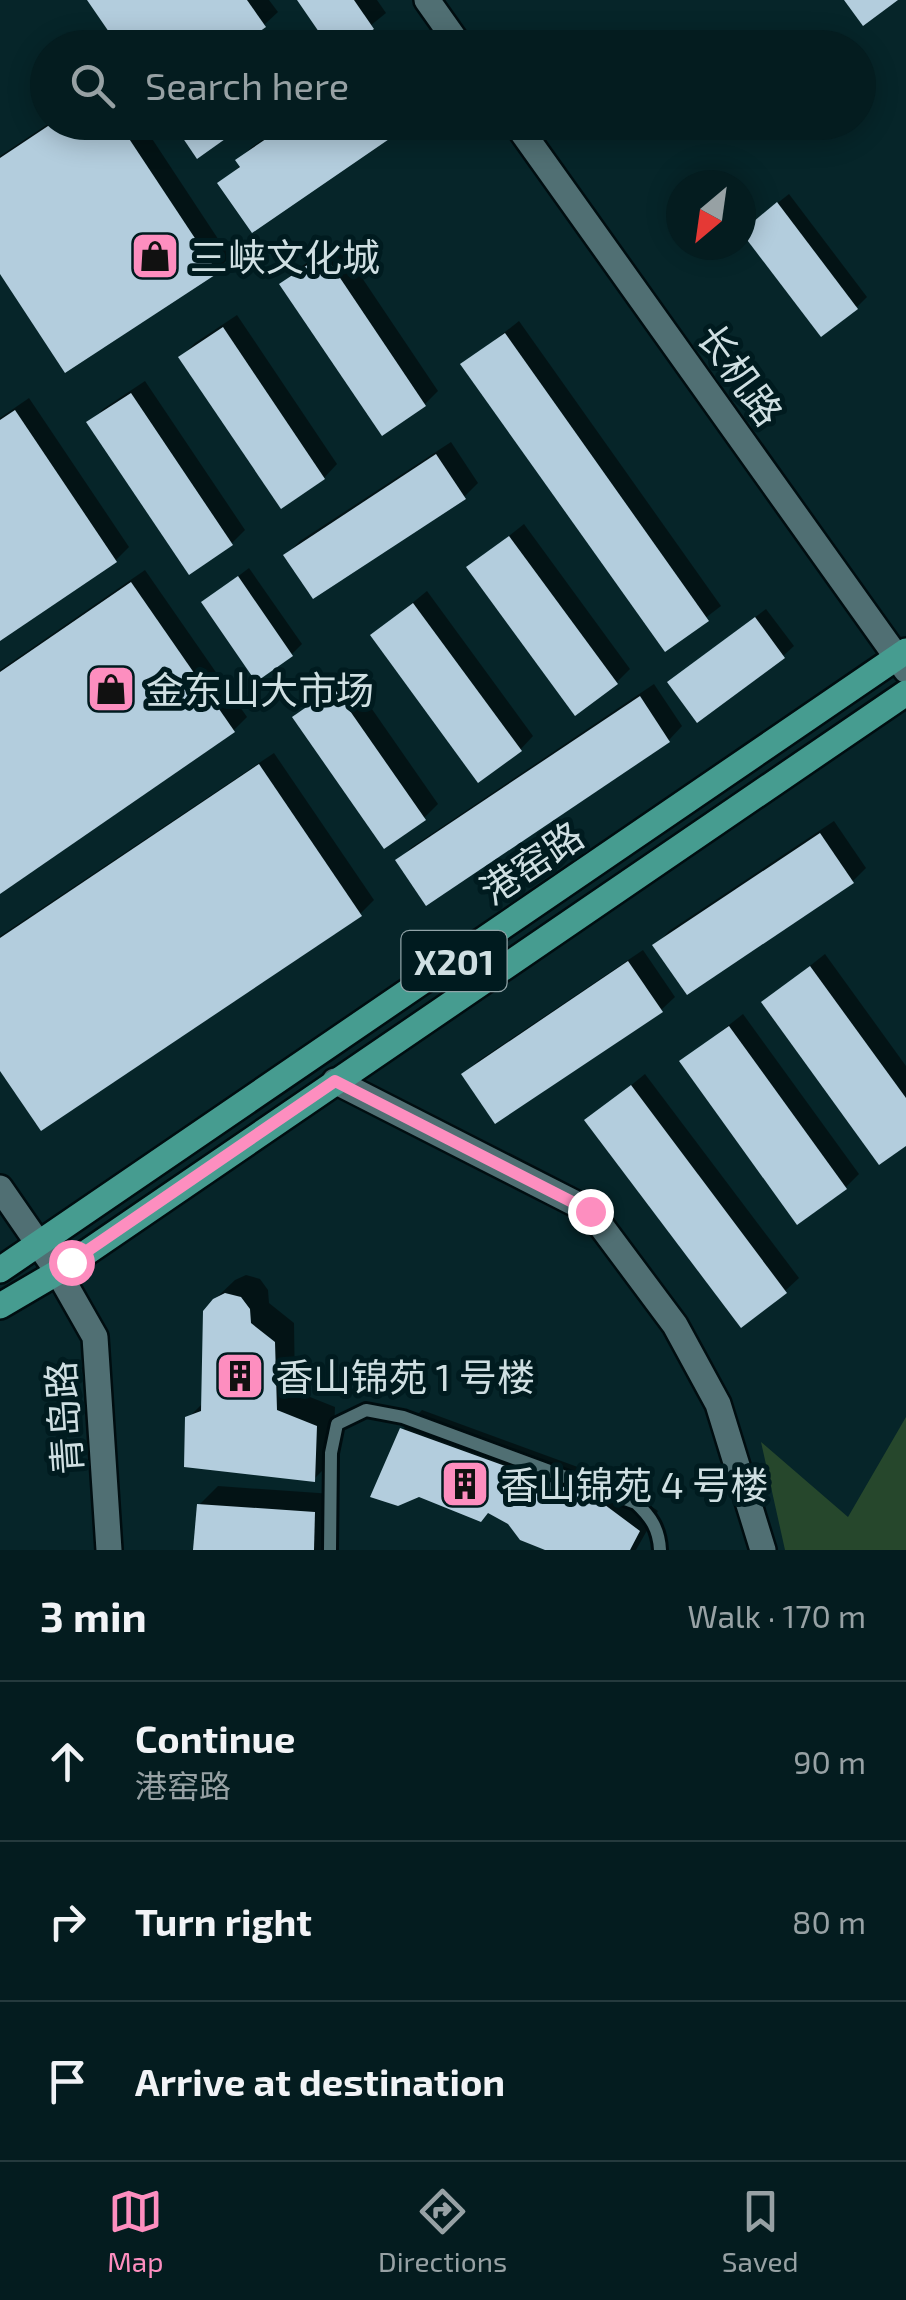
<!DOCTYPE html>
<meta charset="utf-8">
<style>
body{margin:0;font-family:"Exo 2","Noto Sans SC",sans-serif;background:#12292c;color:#f1f3f6}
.compass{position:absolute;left:666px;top:170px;width:90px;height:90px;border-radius:50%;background:#041c1f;box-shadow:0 5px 25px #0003;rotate:209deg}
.stop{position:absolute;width:30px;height:30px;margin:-22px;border:8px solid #fd8ebf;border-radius:50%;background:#fff}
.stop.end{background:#fd8ebf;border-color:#fff;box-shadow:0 2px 10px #0008}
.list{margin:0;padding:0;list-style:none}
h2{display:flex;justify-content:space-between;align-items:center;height:130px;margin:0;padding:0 40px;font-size:42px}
h2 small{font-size:32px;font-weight:400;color:#97a1a4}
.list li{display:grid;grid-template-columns:65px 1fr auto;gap:30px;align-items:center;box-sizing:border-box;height:160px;padding:0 40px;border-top:2px solid #253a3d}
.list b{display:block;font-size:38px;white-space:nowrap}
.list p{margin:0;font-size:32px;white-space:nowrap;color:#97a1a4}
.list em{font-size:32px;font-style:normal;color:#97a1a4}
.icon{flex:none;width:55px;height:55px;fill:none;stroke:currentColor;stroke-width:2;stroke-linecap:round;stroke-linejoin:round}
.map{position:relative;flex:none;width:906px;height:1550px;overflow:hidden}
.search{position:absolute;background:#041c1f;box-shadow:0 5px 25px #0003;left:30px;right:30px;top:30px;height:110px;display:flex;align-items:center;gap:25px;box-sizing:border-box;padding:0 35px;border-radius:55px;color:#97a1a4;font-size:38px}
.sheet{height:610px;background:#041c1f}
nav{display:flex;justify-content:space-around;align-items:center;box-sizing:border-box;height:140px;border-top:2px solid #253a3d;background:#041c1f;font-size:28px;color:#97a1a4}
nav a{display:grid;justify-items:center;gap:5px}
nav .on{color:#fd8ebf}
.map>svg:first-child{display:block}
.green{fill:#26472c}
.shadow{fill:#0007}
.building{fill:#b3cddd}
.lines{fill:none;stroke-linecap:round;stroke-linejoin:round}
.lane-casing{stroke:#000d10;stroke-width:18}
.street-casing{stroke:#000d10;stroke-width:30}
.secondary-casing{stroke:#000d10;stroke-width:30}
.primary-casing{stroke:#000d10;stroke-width:30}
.lane{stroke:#506f73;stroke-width:12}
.street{stroke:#506f73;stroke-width:25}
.secondary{stroke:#506f73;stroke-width:25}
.primary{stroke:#469c90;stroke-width:25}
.route{stroke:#fd8ebf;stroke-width:12}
.labels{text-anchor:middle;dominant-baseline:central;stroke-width:10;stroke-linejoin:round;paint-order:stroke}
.shield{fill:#001b1f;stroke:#91a4a8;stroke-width:2.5}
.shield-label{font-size:35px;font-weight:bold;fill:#cfdfe2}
.poi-label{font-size:38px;fill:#cfdfe2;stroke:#001b1f;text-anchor:start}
.street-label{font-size:38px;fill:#cfdfe2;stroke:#001b1f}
</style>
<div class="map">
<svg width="906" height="1550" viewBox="0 0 906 1550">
<rect width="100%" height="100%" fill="#062529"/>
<path class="green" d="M906,1417V1550H785L761,1442L848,1517Z"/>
<g class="shadow">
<path d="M90,0H269L278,12L264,25Z"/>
<path d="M300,0H377L386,13L343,48Z"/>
<path d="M51,122H141L230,257L216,271L0,270V156Z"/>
<path d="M288,122H409L221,183L241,165L238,160L252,147Z"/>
<path d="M789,194L867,297L857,307L743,230Z"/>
<path d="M338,242L438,391L425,404L282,284L296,270Z"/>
<path d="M237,315L337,464L324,478L181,357L195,343Z"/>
<path d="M519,321L721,606L665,649L463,365Z"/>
<path d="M145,381L245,530L232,543L90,423L103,409Z"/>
<path d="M29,398L129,547L116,560L0,638V418Z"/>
<path d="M451,442L478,483L464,497L286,555L300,541Z"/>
<path d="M524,524L630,669L617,682L469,568Z"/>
<path d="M249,568L302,644L292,654L204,602Z"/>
<path d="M145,570L247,717L234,730L0,891V670Z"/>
<path d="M427,591L533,736L520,750L373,635Z"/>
<path d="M766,609L794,646L783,656L670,682Z"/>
<path d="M349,676L438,804L424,818L296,717L309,704Z"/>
<path d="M654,684L682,726L669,740L427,902L398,860L412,847Z"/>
<path d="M274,753L374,900L360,914L0,1066V936Z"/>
<path d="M834,821L866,868L853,881L656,945L669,931Z"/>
<path d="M643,950L675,997L661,1010L464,1074L478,1061Z"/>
<path d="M825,954L906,1066V1143L764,1002Z"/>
<path d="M743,1014L859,1174L846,1187L682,1062Z"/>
<path d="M645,1074L799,1278L785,1291L588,1120Z"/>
<path d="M246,1275L260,1279L268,1290L269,1303L294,1323L295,1391L335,1407L333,1460L314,1479L188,1418L204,1402L214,1300L235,1280Z"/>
<path d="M422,1410L616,1481L658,1511L636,1550H570L489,1511L419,1494L402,1430Z"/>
<path d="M218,1486L333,1494L331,1550H195L199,1505Z"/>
</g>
<g class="building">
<path d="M87,0H247L266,27L236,48H120Z"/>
<path d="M297,0H354L374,29L347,48H330Z"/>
<path d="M844,0H898L863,26Z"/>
<path d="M54,122H118L218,273L65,373L0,274V158Z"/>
<path d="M172,122H249L197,159Z"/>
<path d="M291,122H414L252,233L217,183L240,167L235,160Z"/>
<path d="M777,202L858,309L821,337L741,232Z"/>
<path d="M324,254L426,406L382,436L279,284Z"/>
<path d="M223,327L325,479L281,509L178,357Z"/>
<path d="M505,333L709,621L665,652L460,364Z"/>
<path d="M131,393L233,545L189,575L86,422Z"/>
<path d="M15,410L117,562L0,641V420Z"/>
<path d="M436,454L466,499L313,599L283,555Z"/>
<path d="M509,536L618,684L575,716L466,567Z"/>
<path d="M238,576L293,656L256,682L201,602Z"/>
<path d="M131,582L235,732L0,894V672Z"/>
<path d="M413,603L522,751L478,783L370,635Z"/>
<path d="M755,617L785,658L697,723L667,682Z"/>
<path d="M334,688L426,820L384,849L292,717Z"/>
<path d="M640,696L670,742L426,906L395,860Z"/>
<path d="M259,764L362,916L41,1131L0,1071V938Z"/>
<path d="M820,833L854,883L687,995L652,945Z"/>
<path d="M628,961L663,1012L495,1124L461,1074Z"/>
<path d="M810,966L906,1098V1146L879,1165L761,1002Z"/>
<path d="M729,1026L847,1189L797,1225L679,1061Z"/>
<path d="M631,1085L787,1293L741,1328L584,1120Z"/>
<path d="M225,1293L241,1297L250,1309L251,1323L275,1342L277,1410L317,1426L315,1482L184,1467L185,1417L201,1411L203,1311L213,1299Z"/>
<path d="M400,1428L597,1499L640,1531L630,1550H545L520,1540L508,1524L488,1513L481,1522L419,1497L398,1506L370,1497Z"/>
<path d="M197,1504L315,1512L314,1550H193Z"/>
</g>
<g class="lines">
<g class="lane-casing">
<path id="lane" d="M330,1550L331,1453L337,1424L366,1410L403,1417L636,1503C651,1517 659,1529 660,1550"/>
</g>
<g class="street-casing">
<path id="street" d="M335,1081L590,1211L675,1325L718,1404L763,1550"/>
</g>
<g class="secondary-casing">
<g id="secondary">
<path d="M427,0L461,48"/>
<path d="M515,122L906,670"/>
<path d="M0,1188L58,1272L95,1337L109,1550"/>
</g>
</g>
<g class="primary-casing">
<g id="primary">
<path d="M0,1270L906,651"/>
<path d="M0,1306L58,1272L906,693"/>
</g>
</g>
<use href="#lane" class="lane"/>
<use href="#street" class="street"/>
<use href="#secondary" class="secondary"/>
<use href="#primary" class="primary"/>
</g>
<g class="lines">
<path class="route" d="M71,1262L335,1081L590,1211"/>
</g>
<defs>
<g id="shop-square" transform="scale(2.5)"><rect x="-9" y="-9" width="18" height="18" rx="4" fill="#fd8ebf" stroke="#001b1f"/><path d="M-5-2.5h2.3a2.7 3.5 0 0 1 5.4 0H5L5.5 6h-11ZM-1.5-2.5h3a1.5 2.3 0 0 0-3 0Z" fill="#111"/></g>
<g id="building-square" transform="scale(2.5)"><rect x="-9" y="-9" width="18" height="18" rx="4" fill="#fd8ebf" stroke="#001b1f"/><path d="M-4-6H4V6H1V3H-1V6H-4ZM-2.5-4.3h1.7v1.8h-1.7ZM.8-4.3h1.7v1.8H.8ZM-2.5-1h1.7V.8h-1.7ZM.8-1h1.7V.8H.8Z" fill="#111"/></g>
</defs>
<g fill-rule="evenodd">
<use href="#shop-square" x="155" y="256"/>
<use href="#shop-square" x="111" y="689"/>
<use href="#building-square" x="240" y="1376"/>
<use href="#building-square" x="465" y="1484"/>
</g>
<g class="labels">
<rect class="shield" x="401.5" y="931" width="105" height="60" rx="8"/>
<g class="shield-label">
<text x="454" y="961">X201</text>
</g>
<g class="poi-label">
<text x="190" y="256">三峡文化城</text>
<text x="146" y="689">金东山大市场</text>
<text x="275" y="1376">香山锦苑 1 号楼</text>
<text x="500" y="1484">香山锦苑 4 号楼</text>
</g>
<g class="street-label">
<text transform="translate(741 374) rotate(54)">长机路</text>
<text transform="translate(531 862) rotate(-34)">港窑路</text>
<text transform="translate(63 1418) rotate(-94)">青岛路</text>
</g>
</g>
</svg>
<svg class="compass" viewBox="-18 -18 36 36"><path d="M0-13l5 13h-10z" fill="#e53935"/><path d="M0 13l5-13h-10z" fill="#97a1a4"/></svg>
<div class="stop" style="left:71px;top:1262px"></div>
<div class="stop end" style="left:590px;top:1211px"></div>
<div class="search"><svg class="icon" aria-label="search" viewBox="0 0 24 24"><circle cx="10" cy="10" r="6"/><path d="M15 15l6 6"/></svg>Search here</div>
</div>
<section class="sheet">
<h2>3 min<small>Walk · 170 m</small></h2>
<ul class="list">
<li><svg class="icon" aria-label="ahead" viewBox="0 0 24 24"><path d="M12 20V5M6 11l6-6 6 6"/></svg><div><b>Continue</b><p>港窑路</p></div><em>90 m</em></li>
<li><svg class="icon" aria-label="right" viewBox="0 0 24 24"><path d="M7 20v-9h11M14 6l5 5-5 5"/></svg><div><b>Turn right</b></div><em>80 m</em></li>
<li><svg class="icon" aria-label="arrive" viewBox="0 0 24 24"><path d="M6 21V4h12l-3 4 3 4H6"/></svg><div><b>Arrive at destination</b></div></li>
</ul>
</section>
<nav>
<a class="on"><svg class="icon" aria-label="map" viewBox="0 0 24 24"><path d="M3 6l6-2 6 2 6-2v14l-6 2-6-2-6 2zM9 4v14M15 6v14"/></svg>Map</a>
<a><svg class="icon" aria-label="directions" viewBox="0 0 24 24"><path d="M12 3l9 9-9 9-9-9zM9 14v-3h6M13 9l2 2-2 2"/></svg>Directions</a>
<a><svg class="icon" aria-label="saved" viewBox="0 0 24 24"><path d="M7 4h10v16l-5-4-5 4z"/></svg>Saved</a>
</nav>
